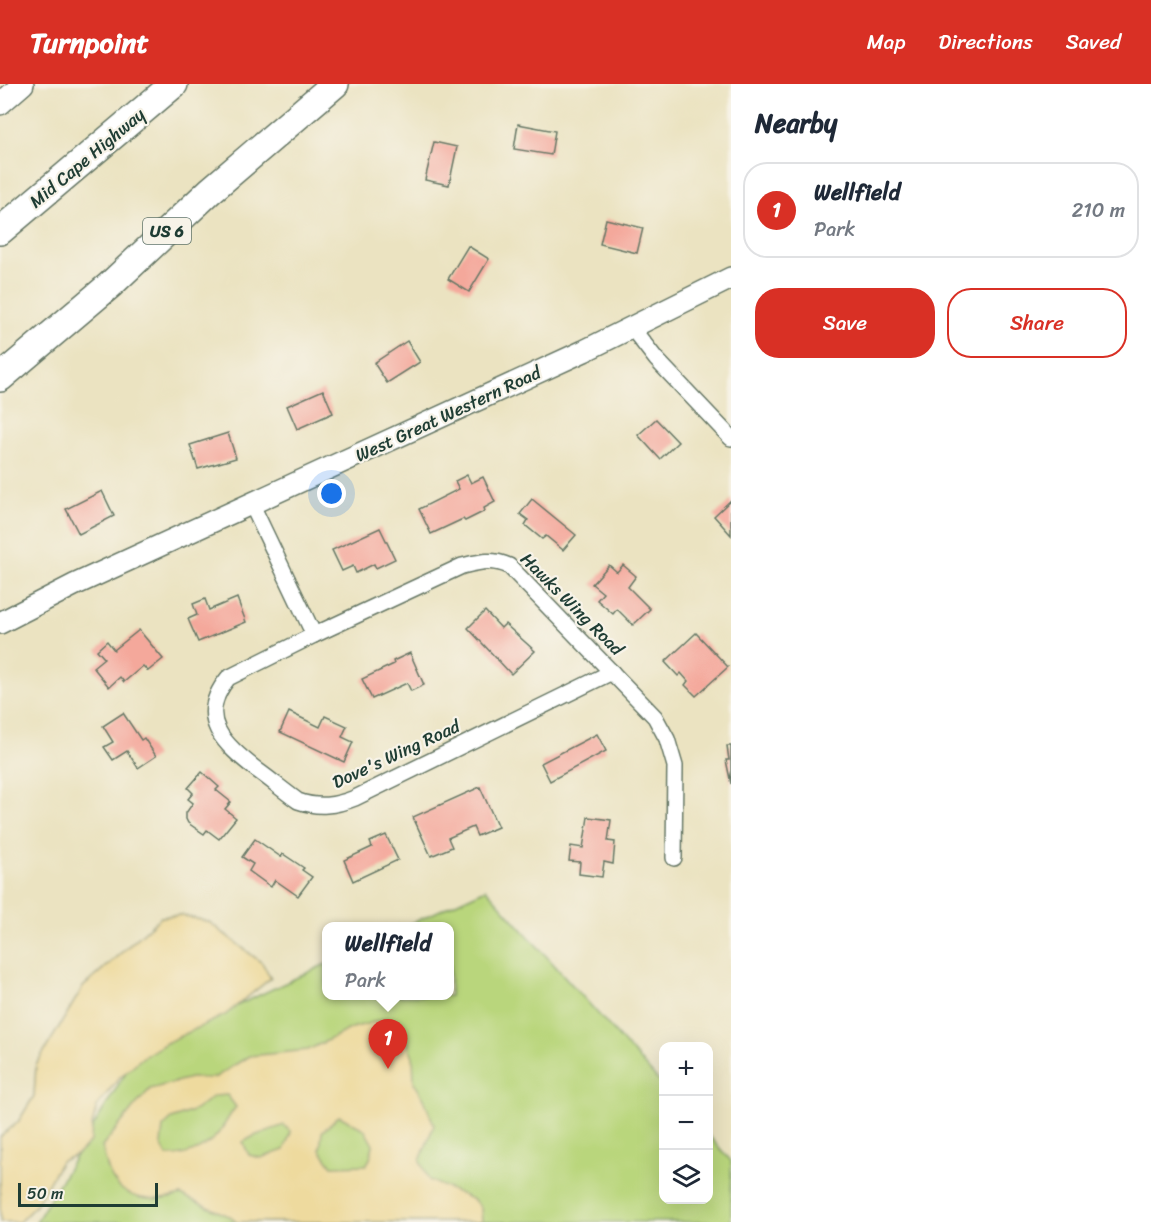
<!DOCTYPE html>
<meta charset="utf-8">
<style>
body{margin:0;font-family:Sriracha,sans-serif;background:#f6f6f7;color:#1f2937}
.controls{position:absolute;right:18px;bottom:18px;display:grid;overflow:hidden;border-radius:12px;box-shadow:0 6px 24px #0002}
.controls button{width:54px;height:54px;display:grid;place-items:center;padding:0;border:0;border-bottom:2px solid #e0e1e3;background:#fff;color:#1f2937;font:30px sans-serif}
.scale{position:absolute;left:18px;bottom:15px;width:140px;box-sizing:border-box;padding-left:6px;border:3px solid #1f3d34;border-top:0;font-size:16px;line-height:21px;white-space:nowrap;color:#1f3d34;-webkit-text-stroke:4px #f7f3e8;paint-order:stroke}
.you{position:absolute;left:332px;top:410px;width:21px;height:21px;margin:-15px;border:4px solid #fff;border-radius:50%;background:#1a73e8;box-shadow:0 0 0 9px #1a73e833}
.badge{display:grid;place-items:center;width:39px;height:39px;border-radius:50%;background:#d93025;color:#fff;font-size:20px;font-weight:700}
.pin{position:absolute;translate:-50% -50px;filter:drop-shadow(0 2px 3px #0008)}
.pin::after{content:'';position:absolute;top:32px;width:21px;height:18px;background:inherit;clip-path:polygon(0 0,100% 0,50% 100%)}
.popup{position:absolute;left:322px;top:838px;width:132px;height:78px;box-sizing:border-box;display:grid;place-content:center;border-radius:12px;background:#fff;filter:drop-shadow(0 2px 4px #0005);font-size:20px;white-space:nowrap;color:#747a83}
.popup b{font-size:22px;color:#1f2937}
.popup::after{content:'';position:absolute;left:50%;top:100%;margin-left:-12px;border:12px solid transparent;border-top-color:#fff}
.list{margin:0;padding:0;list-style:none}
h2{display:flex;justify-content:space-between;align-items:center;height:78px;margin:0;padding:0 24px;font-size:26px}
h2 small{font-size:20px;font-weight:400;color:#747a83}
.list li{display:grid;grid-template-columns:39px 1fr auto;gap:18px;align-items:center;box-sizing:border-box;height:96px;margin:0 12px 12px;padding:0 12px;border:2px solid #e0e1e3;border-radius:24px}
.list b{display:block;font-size:22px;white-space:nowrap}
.list p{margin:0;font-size:20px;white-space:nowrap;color:#747a83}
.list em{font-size:20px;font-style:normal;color:#747a83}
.actions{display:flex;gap:12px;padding:18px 24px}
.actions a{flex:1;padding:14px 0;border:2px solid #d93025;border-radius:24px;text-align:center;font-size:21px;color:#d93025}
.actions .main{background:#d93025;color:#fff}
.icon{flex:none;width:33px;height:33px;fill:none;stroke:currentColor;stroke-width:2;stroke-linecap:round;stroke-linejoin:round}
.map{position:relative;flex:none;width:731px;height:1138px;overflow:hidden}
header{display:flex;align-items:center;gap:36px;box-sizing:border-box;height:84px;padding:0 30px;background:#d93025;color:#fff}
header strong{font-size:28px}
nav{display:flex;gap:33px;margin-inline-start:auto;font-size:21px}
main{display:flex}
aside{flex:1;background:#fff}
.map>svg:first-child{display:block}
.green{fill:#b9d67c;stroke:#6c8a58;stroke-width:1.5}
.sand{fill:#eeda9e;stroke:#868c69;stroke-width:1.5;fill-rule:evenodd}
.building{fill:#f4a89b}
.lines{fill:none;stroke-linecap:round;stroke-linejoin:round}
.street-casing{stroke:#667765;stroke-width:18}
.secondary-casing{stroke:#667765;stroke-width:24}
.highway-casing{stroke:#667765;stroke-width:30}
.street{stroke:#fff;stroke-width:15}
.secondary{stroke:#fff;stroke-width:21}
.highway{stroke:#fff;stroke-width:27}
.labels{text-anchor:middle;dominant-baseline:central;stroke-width:4.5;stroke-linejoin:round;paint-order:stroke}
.shield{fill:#f7f3e8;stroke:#60746a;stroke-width:1.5}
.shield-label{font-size:16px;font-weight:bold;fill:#1f3d34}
.street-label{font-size:18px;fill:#1f3d34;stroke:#f7f3e8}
</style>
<header>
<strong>Turnpoint</strong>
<nav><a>Map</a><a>Directions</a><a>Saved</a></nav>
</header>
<main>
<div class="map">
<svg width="731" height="1138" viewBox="0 0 731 1138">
<rect width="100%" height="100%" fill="#f7f3e8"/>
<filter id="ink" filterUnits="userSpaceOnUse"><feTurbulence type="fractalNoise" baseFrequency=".0167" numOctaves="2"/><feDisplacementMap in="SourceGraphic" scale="12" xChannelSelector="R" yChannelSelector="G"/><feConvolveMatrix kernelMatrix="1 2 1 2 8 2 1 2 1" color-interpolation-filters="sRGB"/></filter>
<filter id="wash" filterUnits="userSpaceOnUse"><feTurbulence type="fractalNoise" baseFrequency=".008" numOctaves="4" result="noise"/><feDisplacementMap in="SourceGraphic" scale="24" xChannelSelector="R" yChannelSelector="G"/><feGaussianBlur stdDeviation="1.35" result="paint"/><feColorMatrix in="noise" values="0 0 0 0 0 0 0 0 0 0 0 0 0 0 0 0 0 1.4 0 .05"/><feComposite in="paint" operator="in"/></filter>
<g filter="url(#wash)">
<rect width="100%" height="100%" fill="#ebe3c1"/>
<path class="green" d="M486,805L663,1002L664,1116H708L709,1052L731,1077V1138H36L138,968L326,880V912H450V842H406Z"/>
<g class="sand">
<path d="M181,831L209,838L262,879L271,894L225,931L166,959L143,973L120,993L97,1022L92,1041L91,1057L78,1070L61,1077L36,1121L19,1138H0V1053L18,1038L34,1012L36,981L83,903L161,833Z"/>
<path d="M388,934L407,957L413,973L414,998L424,1015L434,1041L420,1077L429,1096L474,1116L481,1124L482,1138H236L231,1133L181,1111C156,1119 123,1118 110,1090C106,1082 105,1071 102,1063L134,1023L150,1005L190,994H214L249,972L308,966L352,944ZM227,1011L236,1023C228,1032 223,1046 214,1054C202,1066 183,1073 167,1072L161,1060L163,1043L172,1035L195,1026L214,1012ZM339,1032L364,1045L373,1061L370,1075L366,1081L332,1082L320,1066L322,1048ZM284,1041L291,1048L284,1066L261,1074L249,1071L243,1058L254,1052Z"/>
</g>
<g id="blocks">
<g class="building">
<path d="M518,40L555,47L551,71L514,65Z"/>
<path d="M434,58L457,63L449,101L425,96Z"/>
<path d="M606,135L643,144L637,169L600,160Z"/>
<path d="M468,162L489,175L469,208L448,195Z"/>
<path d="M407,257L420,278L387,299L374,279Z"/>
<path d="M323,306L333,329L297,345L287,322Z"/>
<path d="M656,335L678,358L660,375L638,351Z"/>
<path d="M228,349L236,374L198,385L190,361Z"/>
<path d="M467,391L471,399L483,393L495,418L484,424L485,427L465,437L463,435L431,450L419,425L459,405L455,397Z"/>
<path d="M102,407L114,432L79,450L66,425Z"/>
<path d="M532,415L576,451L563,466L546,452L542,455L525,441L528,436L520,430Z"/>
<path d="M731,416V451L714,432Z"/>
<path d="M380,444L395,475L376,484L374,480L356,489L353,482L342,487L332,466Z"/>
<path d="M609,481L617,488L623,481L636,492L628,503L650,525L633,541L617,525L613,530L597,516L603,509L592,500Z"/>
<path d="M237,514L246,538L198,558L188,535L197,531L193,520L205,515L209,526Z"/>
<path d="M485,527L501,544L505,540L535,567L511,590L468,544Z"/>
<path d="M139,546L163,575L148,587L143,582L124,598L120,593L109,603L93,583L104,574L97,566L107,557L114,566Z"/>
<path d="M696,549L728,583L696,612L685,601L688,597L681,589L678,592L665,578Z"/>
<path d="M410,569L424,601L411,607L407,599L372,615L362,595L394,580L393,577Z"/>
<path d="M289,628L320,643L325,632L347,642L342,653L353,658L344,678L280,648Z"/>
<path d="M123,629L141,656L144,654L156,672L138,684L127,667L113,676L104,663L113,658L103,642Z"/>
<path d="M597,650L606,667L550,697L541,679Z"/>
<path d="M727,662H731V700L726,676H729Z"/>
<path d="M202,688L219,703L216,706L231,718L225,725L236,734L219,755L207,746L204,750L188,739L186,735V729L193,719L188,715L193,709L188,704Z"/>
<path d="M480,703L498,743L477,752L473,743L448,754L452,763L431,772L413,733Z"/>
<path d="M588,733L611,736L608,757L615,758L613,780L604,778L602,793L579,790L580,778L569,777L571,762L583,764Z"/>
<path d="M386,751L398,776L353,797L344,776L372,763L370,758Z"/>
<path d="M255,755L281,773L283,770L304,784L302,786L312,793L298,812L275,796L271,803L249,787L253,780L242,773Z"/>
</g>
</g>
</g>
<g filter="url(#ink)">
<use href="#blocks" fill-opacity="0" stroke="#667765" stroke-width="1.5"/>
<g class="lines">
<g class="street-casing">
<g id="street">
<path d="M632,244L656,275L731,354"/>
<path d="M252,421L314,551L462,482C479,478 492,474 509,482L655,633L667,655L675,682L674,774"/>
<path d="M314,551L228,594C195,635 224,660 257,686C271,696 284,707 298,717C318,724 335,722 355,714L612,588"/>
</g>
</g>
<g class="secondary-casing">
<g id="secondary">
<path d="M0,20L23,0"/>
<path d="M0,539L74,501L584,267L731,194"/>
</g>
</g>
<g class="highway-casing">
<g id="highway">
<path d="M0,147L174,0"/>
<path d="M0,294L110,201L210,107L335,0"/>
</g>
</g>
<use href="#street" class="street"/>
<use href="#secondary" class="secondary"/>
<use href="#highway" class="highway"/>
</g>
</g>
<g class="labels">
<rect class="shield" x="143" y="134" width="48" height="26" rx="4.5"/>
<g class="shield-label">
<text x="167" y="147">US 6</text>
</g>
<g class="street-label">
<text transform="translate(87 74) rotate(-40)">Mid Cape Highway</text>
<text transform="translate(448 330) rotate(-25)">West Great Western Road</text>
<text transform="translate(572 520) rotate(45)">Hawks Wing Road</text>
<text transform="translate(396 670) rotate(-25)">Dove's Wing Road</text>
</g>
</g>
</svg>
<div class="controls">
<button>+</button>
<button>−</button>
<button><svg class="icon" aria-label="layers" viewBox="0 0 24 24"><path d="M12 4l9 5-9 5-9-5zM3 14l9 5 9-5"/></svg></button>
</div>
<div class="scale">50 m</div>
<div class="you"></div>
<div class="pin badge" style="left:388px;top:985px">1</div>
<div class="popup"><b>Wellfield</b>Park</div>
</div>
<aside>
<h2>Nearby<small></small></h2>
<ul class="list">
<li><span class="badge">1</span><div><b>Wellfield</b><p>Park</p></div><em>210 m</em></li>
</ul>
<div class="actions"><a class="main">Save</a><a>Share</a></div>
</aside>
</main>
